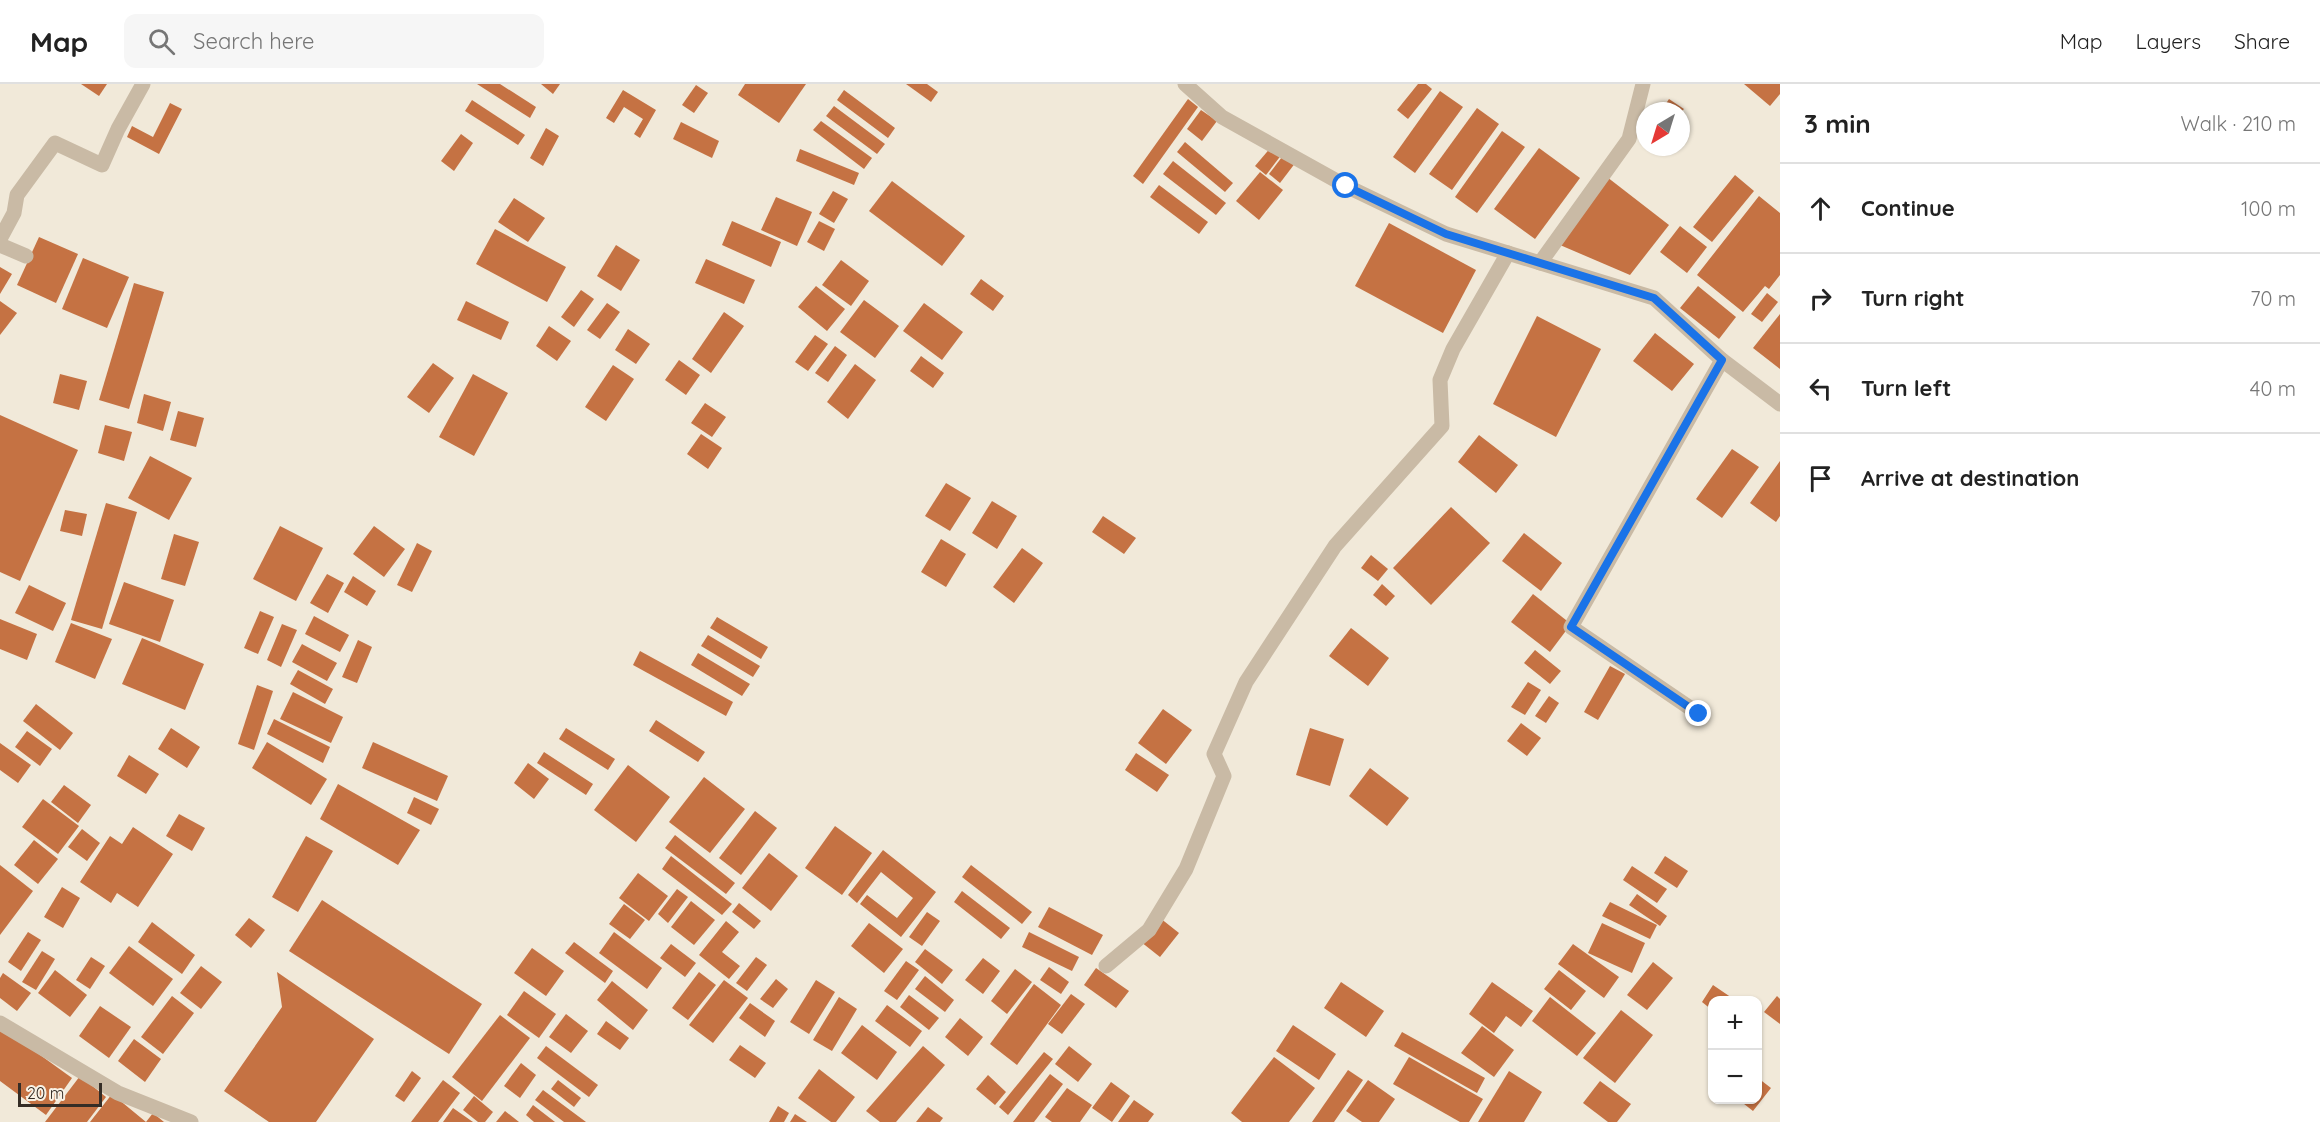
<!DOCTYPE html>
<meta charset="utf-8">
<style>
body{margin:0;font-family:Quicksand,sans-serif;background:#f6f6f6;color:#222}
.controls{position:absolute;right:18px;bottom:18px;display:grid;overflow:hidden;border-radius:12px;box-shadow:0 2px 4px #0004}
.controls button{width:54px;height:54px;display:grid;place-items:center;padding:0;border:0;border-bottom:2px solid #e0e0e0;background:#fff;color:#222;font:30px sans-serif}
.compass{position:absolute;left:1636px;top:18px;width:54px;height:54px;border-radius:50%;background:#fff;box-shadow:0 2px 4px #0004;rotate:218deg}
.scale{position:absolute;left:18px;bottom:15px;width:84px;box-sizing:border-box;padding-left:6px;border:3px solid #352d26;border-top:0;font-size:16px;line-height:21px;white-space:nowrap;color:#352d26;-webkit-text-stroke:4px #f9f2e5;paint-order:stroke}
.stop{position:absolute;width:18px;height:18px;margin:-14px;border:4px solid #1a73e8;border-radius:50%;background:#fff}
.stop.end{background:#1a73e8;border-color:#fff;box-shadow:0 2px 6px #0008}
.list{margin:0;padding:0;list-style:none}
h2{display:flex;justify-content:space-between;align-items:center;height:78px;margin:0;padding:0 24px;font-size:26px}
h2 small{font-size:20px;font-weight:400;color:#767676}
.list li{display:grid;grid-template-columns:39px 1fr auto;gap:18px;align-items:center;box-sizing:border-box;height:90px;padding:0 24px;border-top:2px solid #e0e0e0}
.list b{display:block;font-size:22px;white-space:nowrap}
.list em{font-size:20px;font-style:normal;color:#767676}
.icon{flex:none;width:33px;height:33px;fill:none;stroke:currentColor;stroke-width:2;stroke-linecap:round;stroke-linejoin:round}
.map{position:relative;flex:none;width:1780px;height:1038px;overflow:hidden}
header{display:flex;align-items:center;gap:36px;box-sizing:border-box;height:84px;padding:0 30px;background:#fff;border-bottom:2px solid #e0e0e0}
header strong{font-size:28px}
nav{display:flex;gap:33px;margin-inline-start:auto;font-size:21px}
.search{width:420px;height:54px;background:#f6f6f6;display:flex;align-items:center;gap:15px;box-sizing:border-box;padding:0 21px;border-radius:12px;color:#767676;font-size:22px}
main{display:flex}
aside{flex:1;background:#fff}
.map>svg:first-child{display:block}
.building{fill:#c57243}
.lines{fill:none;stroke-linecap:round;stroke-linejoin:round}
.street{stroke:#c9baa5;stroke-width:15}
.route{stroke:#1a73e8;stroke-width:8}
</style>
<header>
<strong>Map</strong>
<div class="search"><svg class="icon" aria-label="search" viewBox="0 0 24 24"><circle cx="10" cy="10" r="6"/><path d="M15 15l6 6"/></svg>Search here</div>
<nav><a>Map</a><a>Layers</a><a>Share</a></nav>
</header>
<main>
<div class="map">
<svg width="1780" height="1038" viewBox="0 0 1780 1038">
<rect width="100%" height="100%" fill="#f1e9d9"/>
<g class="building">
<path d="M81,0H107L99,12Z"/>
<path d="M477,0H500L536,23L530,34Z"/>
<path d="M541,0H560L553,10Z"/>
<path d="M745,0H806L779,39L738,11Z"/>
<path d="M906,0H927L938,8L931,18Z"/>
<path d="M1418,0H1426L1432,5L1408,35L1397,26Z"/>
<path d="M1744,0H1780V10L1770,22Z"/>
<path d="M696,1L708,9L694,29L682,21Z"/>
<path d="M623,6L656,26L640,54L634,50L643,35L624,23L614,39L606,34Z"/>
<path d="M844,6L895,44L888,54L837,16Z"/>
<path d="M1440,7L1463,23L1415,89L1393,73Z"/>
<path d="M1188,15L1198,23L1143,100L1133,92Z"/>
<path d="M1669,15L1684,25L1682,27H1661Z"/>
<path d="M472,16L525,51L518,61L465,27Z"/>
<path d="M170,19L182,25L159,70L127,53L132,42L153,53Z"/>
<path d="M834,22L885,60L877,70L826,32Z"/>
<path d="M1477,24L1499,40L1452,106L1429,90Z"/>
<path d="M1201,26L1217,37L1202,57L1187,45Z"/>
<path d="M821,37L872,74L864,85L813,46Z"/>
<path d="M681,38L719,57L712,74L673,55Z"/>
<path d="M546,44L559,52L543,82L530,74Z"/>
<path d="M1502,47L1525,63L1477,129L1455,113Z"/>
<path d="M461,50L473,59L454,87L441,77Z"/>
<path d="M1185,58L1233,99L1225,108L1177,68Z"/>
<path d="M1272,62L1282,70L1266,91L1255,82Z"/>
<path d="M1539,64L1580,94L1535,155L1494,125Z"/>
<path d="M800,65L859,89L854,101L796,77Z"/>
<path d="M1285,69L1296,78L1280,99L1269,90Z"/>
<path d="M1173,77L1226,119L1216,131L1163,90Z"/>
<path d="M1260,88L1283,106L1259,136L1236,117Z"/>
<path d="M1735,91L1754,107L1712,158L1693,143Z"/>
<path d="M1607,93L1669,141L1630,191L1560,161Z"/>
<path d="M892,97L965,152L942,182L869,127Z"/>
<path d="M1159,101L1208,138L1199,150L1150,113Z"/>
<path d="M833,107L848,115L834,139L819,130Z"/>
<path d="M1759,112L1780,129V191L1769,205L1765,202L1743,228L1697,191Z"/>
<path d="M776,113L812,128L797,162L761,146Z"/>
<path d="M514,114L545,134L528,158L498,138Z"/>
<path d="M732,137L781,158L771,183L722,161Z"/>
<path d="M819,137L835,145L824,167L807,158Z"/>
<path d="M1389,139L1476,186L1443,249L1355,202Z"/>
<path d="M1680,142L1707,163L1687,189L1660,168Z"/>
<path d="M495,145L566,183L547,218L476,180Z"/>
<path d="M39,153L78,170L56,219L17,201Z"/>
<path d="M616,161L640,176L621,207L597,192Z"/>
<path d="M83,174L129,193L107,244L62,225Z"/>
<path d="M706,175L755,196L744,220L695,199Z"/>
<path d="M841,176L869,197L851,222L822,201Z"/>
<path d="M0,183L12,190L0,210Z"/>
<path d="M981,195L1004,212L993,227L970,210Z"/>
<path d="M134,199L164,208L129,325L99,316Z"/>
<path d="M816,202L845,225L827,247L798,223Z"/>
<path d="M1698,202L1736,233L1719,255L1680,224Z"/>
<path d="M581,206L594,215L574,243L561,233Z"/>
<path d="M1767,209L1778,218L1762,238L1751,230Z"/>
<path d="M864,216L899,242L875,274L840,248Z"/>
<path d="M0,217L17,229L0,251Z"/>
<path d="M466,217L509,238L501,256L457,236Z"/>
<path d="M607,219L620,228L600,255L587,246Z"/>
<path d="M924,219L963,248L942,276L903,247Z"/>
<path d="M724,228L744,242L711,289L692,275Z"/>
<path d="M1780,230V285L1753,264Z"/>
<path d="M1537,232L1601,265L1556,353L1493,320Z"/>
<path d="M549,242L571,257L557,277L536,262Z"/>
<path d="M628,245L650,260L636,280L615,266Z"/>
<path d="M1655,249L1694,280L1672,307L1633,277Z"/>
<path d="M815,251L828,260L808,287L795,278Z"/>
<path d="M835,262L847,271L828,298L815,289Z"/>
<path d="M921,272L944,289L933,304L910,287Z"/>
<path d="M679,276L700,291L686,311L665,296Z"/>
<path d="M433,279L454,294L429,329L407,313Z"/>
<path d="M855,280L876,296L848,335L827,318Z"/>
<path d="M613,281L634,295L606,337L585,323Z"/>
<path d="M60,290L87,297L79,326L53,319Z"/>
<path d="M473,290L508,309L474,372L439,353Z"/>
<path d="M144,310L171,318L163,347L137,339Z"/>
<path d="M705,319L726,333L712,353L691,339Z"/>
<path d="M178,327L204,334L196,363L170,356Z"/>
<path d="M0,331L78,366L20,497L0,488Z"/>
<path d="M105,341L132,348L124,377L98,369Z"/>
<path d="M701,350L722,364L708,385L687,370Z"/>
<path d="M1479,351L1518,381L1496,409L1458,378Z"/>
<path d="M1732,365L1759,383L1722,434L1696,415Z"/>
<path d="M150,372L192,394L169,436L128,414Z"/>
<path d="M1780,377V432L1776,438L1750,419Z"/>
<path d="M946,399L971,414L950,447L925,432Z"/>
<path d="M992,417L1017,432L997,465L972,449Z"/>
<path d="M106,419L137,428L102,545L71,536Z"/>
<path d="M1451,423L1490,459L1431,521L1393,484Z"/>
<path d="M65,426L87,430L82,452L60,447Z"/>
<path d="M1103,432L1136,454L1124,470L1092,448Z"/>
<path d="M280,442L323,464L296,517L253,495Z"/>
<path d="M374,442L405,465L384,493L353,470Z"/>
<path d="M1524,449L1562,479L1541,507L1502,477Z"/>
<path d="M174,450L199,458L185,502L161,495Z"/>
<path d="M941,455L966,470L946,503L921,488Z"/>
<path d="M417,459L432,467L412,508L397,501Z"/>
<path d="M1022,464L1043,479L1014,519L993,503Z"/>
<path d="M1371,471L1388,485L1378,497L1361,484Z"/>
<path d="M327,490L344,499L328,529L310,519Z"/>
<path d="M353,492L376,507L367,522L344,508Z"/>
<path d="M124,498L174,516L160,558L109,540Z"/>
<path d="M1382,500L1395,512L1386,522L1373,511Z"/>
<path d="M29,501L66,519L53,547L15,529Z"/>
<path d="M1533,510L1571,540L1550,568L1511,538Z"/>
<path d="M260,527L274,533L258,570L244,564Z"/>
<path d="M314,532L349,551L340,568L305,550Z"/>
<path d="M717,533L768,563L761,575L710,544Z"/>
<path d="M0,535L37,550L27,576L0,565Z"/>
<path d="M71,539L112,555L95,595L55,578Z"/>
<path d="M282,540L297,546L281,583L267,576Z"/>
<path d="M1351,544L1389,574L1368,602L1329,572Z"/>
<path d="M708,551L760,582L753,593L701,562Z"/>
<path d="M142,554L204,580L185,626L122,600Z"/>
<path d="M358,556L372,563L357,599L342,593Z"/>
<path d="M302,560L337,579L327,597L292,578Z"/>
<path d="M1535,566L1561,587L1550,600L1524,579Z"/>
<path d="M640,567L733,618L726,632L633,581Z"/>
<path d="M698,569L750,600L742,612L691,581Z"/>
<path d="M1610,582L1625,590L1598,636L1584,628Z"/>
<path d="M298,586L333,605L325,620L290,600Z"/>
<path d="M1528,598L1541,606L1525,631L1511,623Z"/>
<path d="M257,601L273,607L254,666L238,660Z"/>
<path d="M293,608L343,633L331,659L280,635Z"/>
<path d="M1549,612L1559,619L1546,639L1535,632Z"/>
<path d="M36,620L73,649L60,666L23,637Z"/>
<path d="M1163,625L1192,646L1166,680L1138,659Z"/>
<path d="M274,635L330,663L323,679L267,650Z"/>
<path d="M656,636L705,668L698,678L649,647Z"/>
<path d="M1521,639L1541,654L1527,672L1507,657Z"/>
<path d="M171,644L200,663L187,684L158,665Z"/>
<path d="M566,644L615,675L608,686L559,655Z"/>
<path d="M1310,644L1344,655L1330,702L1296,691Z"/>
<path d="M27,647L52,665L40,682L15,663Z"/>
<path d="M267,658L327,695L311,721L252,684Z"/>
<path d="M373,658L448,692L437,717L362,684Z"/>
<path d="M0,659L31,681L18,699L0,686Z"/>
<path d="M544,668L593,700L586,711L537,679Z"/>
<path d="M1136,669L1169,691L1157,708L1125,686Z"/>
<path d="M129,671L159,690L146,710L117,692Z"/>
<path d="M528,679L549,695L534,715L514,699Z"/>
<path d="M628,681L670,713L636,758L594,726Z"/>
<path d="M1370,684L1409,714L1387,742L1349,712Z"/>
<path d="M704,693L745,725L710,769L669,738Z"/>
<path d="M338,700L420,746L398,781L320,735Z"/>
<path d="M64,701L91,721L78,739L51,718Z"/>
<path d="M414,713L439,725L431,741L407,729Z"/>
<path d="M43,715L79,742L58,770L22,743Z"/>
<path d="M755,727L777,744L741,791L719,774Z"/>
<path d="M179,730L205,744L192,767L166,752Z"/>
<path d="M835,742L872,769L842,811L805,784Z"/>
<path d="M133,743L173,770L138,823L117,809L111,819L80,798L110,752L122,760Z"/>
<path d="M82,745L100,759L87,777L68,763Z"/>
<path d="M675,751L735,799L726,810L665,764Z"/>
<path d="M306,752L333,767L298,828L272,813Z"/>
<path d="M34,756L58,775L38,800L14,781Z"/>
<path d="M883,766L936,808L901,853L860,820L867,811L897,834L913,814L881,788L857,819L848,811Z"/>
<path d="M769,769L798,792L771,827L742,804Z"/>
<path d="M671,772L732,820L722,831L662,785Z"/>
<path d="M1665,772L1688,787L1677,804L1654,789Z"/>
<path d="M0,781L33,807L0,851Z"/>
<path d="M971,781L1032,828L1022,840L962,793Z"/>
<path d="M1632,782L1667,805L1657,819L1623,796Z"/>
<path d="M638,789L668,812L649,837L619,814Z"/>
<path d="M62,803L80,814L63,844L44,833Z"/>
<path d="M677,805L688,813L668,839L658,830Z"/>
<path d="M962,807L1010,844L1001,855L954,818Z"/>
<path d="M1637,810L1667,832L1660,842L1629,821Z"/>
<path d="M322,816L482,920L449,970L289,867Z"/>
<path d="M691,817L715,836L694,861L671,843Z"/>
<path d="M1610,818L1657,841L1650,855L1602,832Z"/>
<path d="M739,819L761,837L754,845L732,828Z"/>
<path d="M624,820L645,836L630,855L609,840Z"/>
<path d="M1049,823L1103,851L1092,871L1038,843Z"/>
<path d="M927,828L940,837L922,862L909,853Z"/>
<path d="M1155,830L1179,849L1160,873L1136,854Z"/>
<path d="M249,834L265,846L251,864L235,851Z"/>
<path d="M726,837L739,848L722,868L740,882L729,895L699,871Z"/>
<path d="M152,838L195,871L182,890L138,858Z"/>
<path d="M869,839L903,865L884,889L851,862Z"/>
<path d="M1602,839L1645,859L1632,889L1588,869Z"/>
<path d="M28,848L41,856L21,887L8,878Z"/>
<path d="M614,848L662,884L647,905L599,869Z"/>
<path d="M1029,848L1079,873L1072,887L1022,863Z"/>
<path d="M574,858L613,887L605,899L565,869Z"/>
<path d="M671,860L696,879L685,893L660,874Z"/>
<path d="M1573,860L1619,893L1604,914L1558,880Z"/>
<path d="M129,862L173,895L153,922L109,889Z"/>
<path d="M532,864L564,887L546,912L514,889Z"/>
<path d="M925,865L953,886L942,900L915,878Z"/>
<path d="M42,867L55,875L36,906L22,898Z"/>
<path d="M91,873L105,882L90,905L76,896Z"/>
<path d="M756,873L767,881L747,907L736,899Z"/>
<path d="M983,874L1000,887L983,910L965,896Z"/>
<path d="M906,877L919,886L897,916L884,907Z"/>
<path d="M1653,878L1673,894L1647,926L1627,911Z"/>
<path d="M201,882L222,898L201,925L180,909Z"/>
<path d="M1049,883L1069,898L1061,910L1040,896Z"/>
<path d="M1096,884L1129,907L1116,924L1084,901Z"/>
<path d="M1015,885L1032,898L1007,930L991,917Z"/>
<path d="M55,886L87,911L70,933L38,909Z"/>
<path d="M1559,886L1586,907L1571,926L1544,905Z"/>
<path d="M277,888L374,955L316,1038H269L224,1007L282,923Z"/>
<path d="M699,888L716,901L688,936L672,924Z"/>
<path d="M3,889L31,909L17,927L0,914V894Z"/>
<path d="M925,892L954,916L945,928L915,905Z"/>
<path d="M776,895L788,905L773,924L760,915Z"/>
<path d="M724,896L748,914L713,959L689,941Z"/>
<path d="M816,896L835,908L809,950L790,938Z"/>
<path d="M612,897L648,926L633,946L597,916Z"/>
<path d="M1341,898L1384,927L1366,953L1324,924Z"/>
<path d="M1492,898L1533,927L1521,943L1506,932L1494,949L1469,930Z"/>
<path d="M1034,900L1061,921L1017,981L990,960Z"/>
<path d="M1713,901L1735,916H1712V926L1702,918Z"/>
<path d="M524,907L556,930L539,954L507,931Z"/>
<path d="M1071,910L1085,920L1062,950L1048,940Z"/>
<path d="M909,911L939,934L929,946L900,923Z"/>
<path d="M172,912L194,929L163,970L141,953Z"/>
<path d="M1777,912L1780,915V940L1764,928Z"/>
<path d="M839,913L857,925L832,967L813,956Z"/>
<path d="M1550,913L1596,949L1577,972L1532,937Z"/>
<path d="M750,919L775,937L765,953L739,934Z"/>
<path d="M887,921L922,947L910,963L875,937Z"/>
<path d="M100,922L131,943L109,974L79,952Z"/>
<path d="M1621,926L1653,951L1615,999L1583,974Z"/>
<path d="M566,930L588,947L571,969L549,953Z"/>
<path d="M500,931L530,954L482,1017L452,993Z"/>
<path d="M960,934L983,953L968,972L945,953Z"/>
<path d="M606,937L629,954L620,966L597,950Z"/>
<path d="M862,941L897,968L877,996L841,969Z"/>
<path d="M1293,941L1336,970L1319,996L1276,967Z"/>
<path d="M0,942L72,994L46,1031L0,997Z"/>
<path d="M1482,942L1514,966L1494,993L1461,969Z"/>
<path d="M1402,948L1485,994L1477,1009L1394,962Z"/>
<path d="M134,955L161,975L145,998L118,977Z"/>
<path d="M740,961L766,979L755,994L729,976Z"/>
<path d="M546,962L598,1001L589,1013L537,974Z"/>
<path d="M923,962L945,981L896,1038H880L866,1027Z"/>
<path d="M1069,962L1092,980L1078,998L1055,980Z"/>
<path d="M1044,968L1053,975L1008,1031L999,1023Z"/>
<path d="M1274,973L1315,1004L1289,1038H1242L1231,1029Z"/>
<path d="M1409,973L1483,1015L1469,1038H1460L1393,1000Z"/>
<path d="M521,979L536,991L520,1014L504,1002Z"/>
<path d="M819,985L855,1013L836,1038H831L798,1014Z"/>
<path d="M1348,986L1363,996L1334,1038H1312Z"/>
<path d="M412,987L421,994L404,1018L395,1012Z"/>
<path d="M1509,987L1542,1008L1524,1038H1478Z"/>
<path d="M1050,990L1063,1000L1034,1038H1013Z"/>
<path d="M988,991L1006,1008L995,1021L976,1005Z"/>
<path d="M80,992L106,1013L87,1038H45Z"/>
<path d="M1758,994L1771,1004L1753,1027L1739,1016H1758Z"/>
<path d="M443,996L460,1009L438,1038H411Z"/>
<path d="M558,996L581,1014L574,1023L551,1005Z"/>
<path d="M1368,996L1395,1015L1379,1038H1362L1346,1027Z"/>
<path d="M1600,997L1631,1020L1617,1038H1608L1583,1019Z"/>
<path d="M1111,998L1130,1012L1112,1038L1092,1024Z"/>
<path d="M1067,1004L1092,1021L1080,1038H1052L1045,1033Z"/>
<path d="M543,1006L586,1038H564L535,1016Z"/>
<path d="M112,1010L146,1038L153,1029L164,1038H90Z"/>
<path d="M474,1012L493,1028L485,1038H478L463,1026Z"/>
<path d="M1134,1016L1154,1030L1148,1038H1118Z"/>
<path d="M533,1021L555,1038H534L526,1031Z"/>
<path d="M778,1022L789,1029L784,1038H769Z"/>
<path d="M928,1023L943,1034L940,1038H916Z"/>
<path d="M453,1024L473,1038H443Z"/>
<path d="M505,1027L519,1038H496Z"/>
<path d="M795,1030L807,1038H790Z"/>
</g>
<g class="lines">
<g class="street">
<path d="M1185,0L1222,33L1346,102L1446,150L1654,214L1722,276L1780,320"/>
<path d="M0,155L14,129L17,111L55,59L102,81L118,45L143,0"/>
<path d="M0,161L26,172"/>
<path d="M1540,179L1629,55L1643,0"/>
<path d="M1699,630L1571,543L1722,276"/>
<path d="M1106,882L1149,846L1186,785L1224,692L1214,670L1246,598L1335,462L1442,342L1440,296L1453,265L1508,169"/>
<path d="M0,939L118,1009L191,1038"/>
</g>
</g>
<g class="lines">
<path class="route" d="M1346,102L1446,150L1654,214L1722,276L1571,543L1699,630"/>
</g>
</svg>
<div class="controls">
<button>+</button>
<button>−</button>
</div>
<svg class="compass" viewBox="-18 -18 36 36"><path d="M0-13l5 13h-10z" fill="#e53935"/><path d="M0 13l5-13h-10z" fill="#767676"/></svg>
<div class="scale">20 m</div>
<div class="stop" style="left:1346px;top:102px"></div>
<div class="stop end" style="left:1699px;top:630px"></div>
</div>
<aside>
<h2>3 min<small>Walk · 210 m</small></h2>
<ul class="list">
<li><svg class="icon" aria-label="ahead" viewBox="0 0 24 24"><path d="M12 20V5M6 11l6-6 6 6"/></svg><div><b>Continue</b></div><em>100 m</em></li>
<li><svg class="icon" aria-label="right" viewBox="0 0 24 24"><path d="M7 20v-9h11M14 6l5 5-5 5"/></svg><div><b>Turn right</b></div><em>70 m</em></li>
<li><svg class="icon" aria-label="left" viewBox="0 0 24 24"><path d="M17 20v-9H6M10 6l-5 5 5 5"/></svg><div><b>Turn left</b></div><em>40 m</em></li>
<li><svg class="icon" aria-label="arrive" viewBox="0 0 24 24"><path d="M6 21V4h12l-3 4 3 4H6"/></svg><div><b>Arrive at destination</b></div></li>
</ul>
</aside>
</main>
